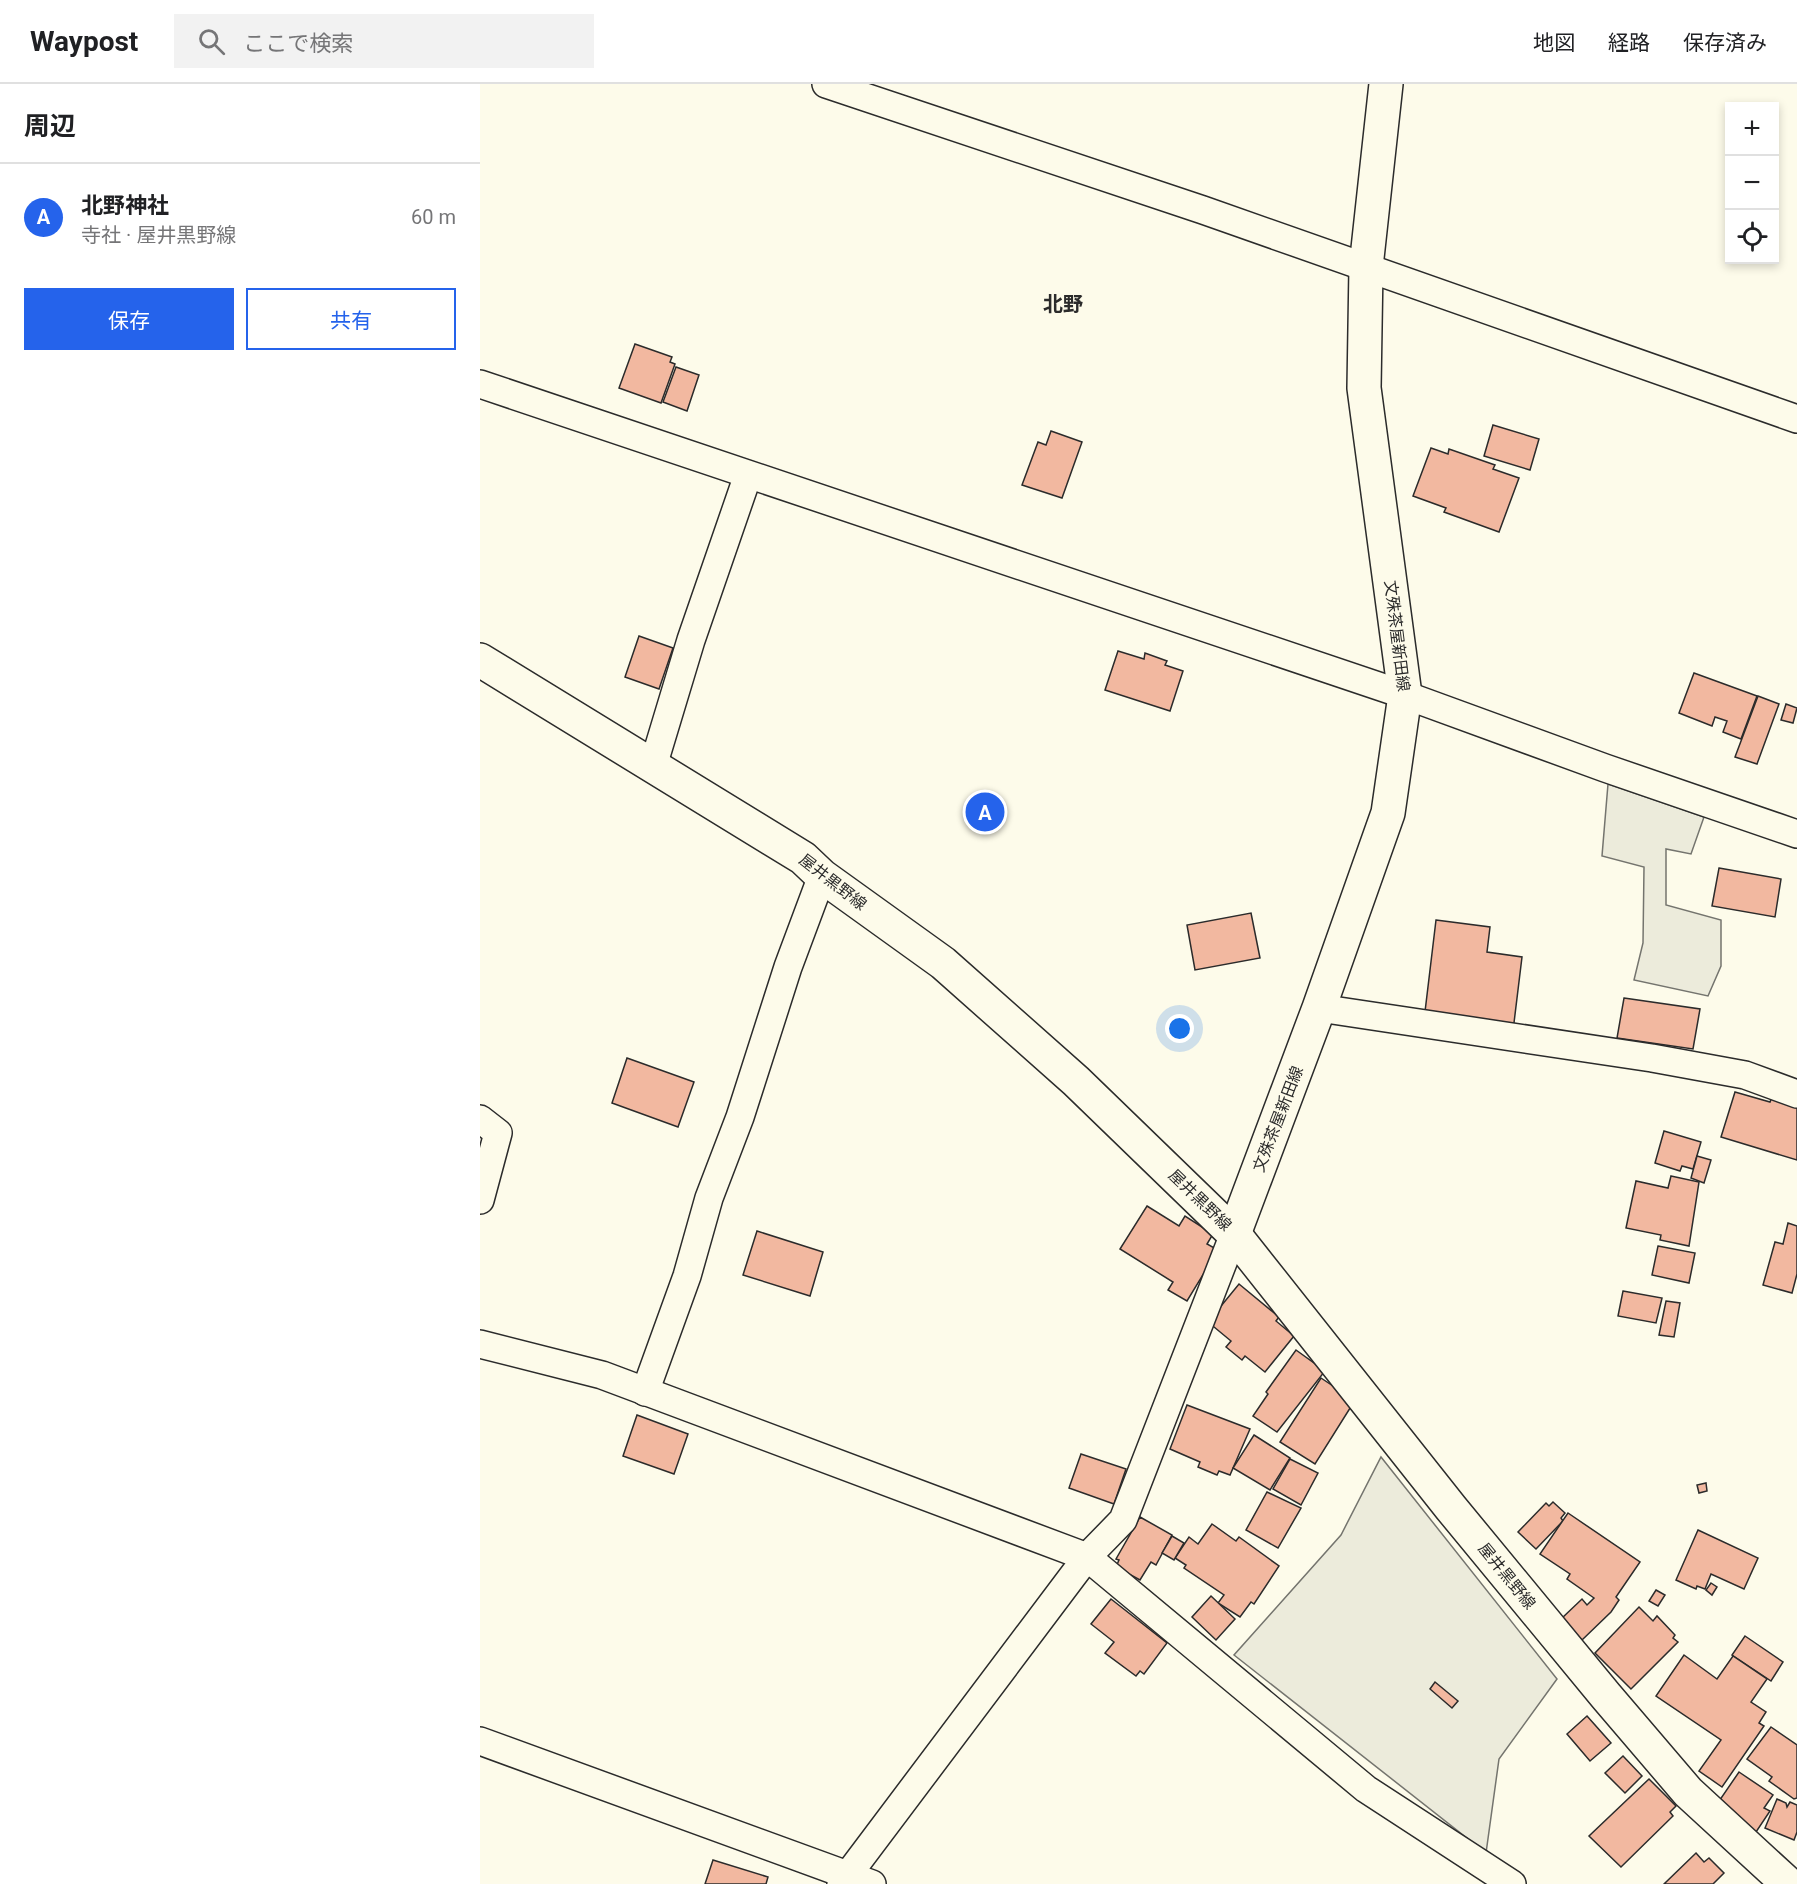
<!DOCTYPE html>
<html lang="ja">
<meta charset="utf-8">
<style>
body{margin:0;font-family:Roboto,"Noto Sans JP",sans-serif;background:#f2f2f2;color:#202124}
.controls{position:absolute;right:18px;top:18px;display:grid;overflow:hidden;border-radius:0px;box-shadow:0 3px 9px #0003}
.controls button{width:54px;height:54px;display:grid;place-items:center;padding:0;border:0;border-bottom:2px solid #e0e0e0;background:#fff;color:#202124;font:30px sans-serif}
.you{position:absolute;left:700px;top:945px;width:21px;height:21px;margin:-15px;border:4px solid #fff;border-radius:50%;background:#1a73e8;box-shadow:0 0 0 9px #1a73e833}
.badge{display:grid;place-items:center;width:39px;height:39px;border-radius:50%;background:#2563eb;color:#fff;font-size:20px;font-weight:700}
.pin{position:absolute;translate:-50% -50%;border:3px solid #fff;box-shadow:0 2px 6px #0006}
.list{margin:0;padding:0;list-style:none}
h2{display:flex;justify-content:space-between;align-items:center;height:78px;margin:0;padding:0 24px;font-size:26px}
h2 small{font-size:20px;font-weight:400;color:#757577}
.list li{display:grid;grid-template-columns:39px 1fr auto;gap:18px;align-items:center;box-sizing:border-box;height:108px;padding:0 24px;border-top:2px solid #e0e0e0}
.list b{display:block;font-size:22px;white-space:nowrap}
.list p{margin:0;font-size:20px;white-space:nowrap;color:#757577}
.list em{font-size:20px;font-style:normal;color:#757577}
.actions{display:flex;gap:12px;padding:18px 24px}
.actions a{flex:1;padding:14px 0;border:2px solid #2563eb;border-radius:0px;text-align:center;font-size:21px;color:#2563eb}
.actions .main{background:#2563eb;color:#fff}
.icon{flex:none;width:33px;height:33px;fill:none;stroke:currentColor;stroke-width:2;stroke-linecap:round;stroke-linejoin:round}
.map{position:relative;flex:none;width:1317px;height:1800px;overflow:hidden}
header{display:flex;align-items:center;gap:36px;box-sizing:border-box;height:84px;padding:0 30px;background:#fff;border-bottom:2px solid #e0e0e0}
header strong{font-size:28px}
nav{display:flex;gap:33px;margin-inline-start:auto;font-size:21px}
.search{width:420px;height:54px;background:#f2f2f2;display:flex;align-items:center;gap:15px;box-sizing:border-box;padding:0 21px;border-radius:0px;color:#757577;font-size:22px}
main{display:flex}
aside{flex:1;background:#fff}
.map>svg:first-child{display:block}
.green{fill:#ecebdb;stroke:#74746e;stroke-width:1.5}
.building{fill:#f2b8a0;stroke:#2b2b2b;stroke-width:1.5}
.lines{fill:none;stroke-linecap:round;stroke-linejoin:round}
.street-casing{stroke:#2b2b2b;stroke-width:30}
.secondary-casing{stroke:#2b2b2b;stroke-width:36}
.street{stroke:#fdfbea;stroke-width:27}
.secondary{stroke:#fdfbea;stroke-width:33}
.labels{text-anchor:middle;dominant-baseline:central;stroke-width:4.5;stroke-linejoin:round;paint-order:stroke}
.street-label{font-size:16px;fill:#2b2b2b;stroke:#fdfbea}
.quarter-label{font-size:20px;font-weight:bold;fill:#2b2b2b;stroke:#fdfbea}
</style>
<header>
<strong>Waypost</strong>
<div class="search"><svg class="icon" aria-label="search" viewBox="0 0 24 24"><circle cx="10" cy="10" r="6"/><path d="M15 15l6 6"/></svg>ここで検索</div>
<nav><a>地図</a><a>経路</a><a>保存済み</a></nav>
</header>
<main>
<aside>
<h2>周辺<small></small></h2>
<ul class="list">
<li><span class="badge">A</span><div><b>北野神社</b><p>寺社 · 屋井黒野線</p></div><em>60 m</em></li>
</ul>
<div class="actions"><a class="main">保存</a><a>共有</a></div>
</aside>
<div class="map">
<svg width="1317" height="1800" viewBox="0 0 1317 1800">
<rect width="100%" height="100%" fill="#fdfbea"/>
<g class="green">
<path d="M1128,700L1224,733L1211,770L1186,765V821L1241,836V882L1228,912L1154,896L1163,859L1164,783L1122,772Z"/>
<path d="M901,1373L1077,1595L1019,1675L1006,1769L754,1571L861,1451Z"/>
</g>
<g class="building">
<path d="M155,260L192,273L190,278L195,280L181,319L139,304Z"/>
<path d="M196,283L219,291L207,327L183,318Z"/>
<path d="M1013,341L1059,355L1050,386L1004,372Z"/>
<path d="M571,347L602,358L582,414L542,401L558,358L566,361Z"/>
<path d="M951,364L968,370L969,365L1015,381L1013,385L1039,394L1019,448L964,428L966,424L933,412Z"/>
<path d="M159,552L193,564L179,605L145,593Z"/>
<path d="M638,567L664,575L665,569L687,577L685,581L703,587L690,627L625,606Z"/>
<path d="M1214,589L1277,612L1261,655L1243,648L1247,637L1235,633L1232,642L1199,629Z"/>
<path d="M1278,612L1299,620L1277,680L1255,673Z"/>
<path d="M1306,620L1317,624L1313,639L1301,636Z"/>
<path d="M1239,784L1301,795L1295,833L1232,822Z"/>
<path d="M771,829L780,874L715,886L707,841Z"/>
<path d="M956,836L1010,843L1007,868L1042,873L1033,947L944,936Z"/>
<path d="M1144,914L1220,925L1213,965L1137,954Z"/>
<path d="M147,974L214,998L198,1043L132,1019Z"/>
<path d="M1255,1008L1290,1018L1293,1010L1317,1017V1076L1241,1053Z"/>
<path d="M1184,1047L1221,1058L1213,1085L1202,1082L1200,1087L1175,1079Z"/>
<path d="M1217,1072L1231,1076L1224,1099L1211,1094Z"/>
<path d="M1191,1092L1219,1098L1209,1162L1180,1156L1181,1151L1146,1144L1156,1097L1188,1104Z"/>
<path d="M667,1122L699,1142L705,1132L733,1150L727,1160L738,1166L707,1217L688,1206L693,1198L640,1165Z"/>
<path d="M1308,1139L1317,1142V1190L1312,1209L1283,1201L1295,1158L1303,1160Z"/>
<path d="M277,1147L343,1168L330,1212L263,1191Z"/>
<path d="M1178,1162L1215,1169L1209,1199L1172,1191Z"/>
<path d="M759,1200L799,1233L796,1237L814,1252L785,1288L765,1272L762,1276L746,1263L751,1257L728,1238Z"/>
<path d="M1143,1207L1182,1214L1176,1239L1138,1232Z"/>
<path d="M1186,1217L1200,1219L1194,1253L1179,1251Z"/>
<path d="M816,1266L845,1287L797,1348L773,1332L788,1310L786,1308Z"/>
<path d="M841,1294L862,1308L872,1321L835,1380L800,1358Z"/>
<path d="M707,1321L770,1345L750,1391L739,1387L737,1391L718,1383L720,1378L690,1365Z"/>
<path d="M157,1331L208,1350L194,1390L143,1372Z"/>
<path d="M774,1351L810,1374L790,1406L753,1384Z"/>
<path d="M601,1370L646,1385L634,1420L589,1404Z"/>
<path d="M810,1375L838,1389L821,1421L793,1405Z"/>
<path d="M1226,1399L1227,1407L1219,1409L1217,1401Z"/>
<path d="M787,1408L821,1424L798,1464L766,1446Z"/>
<path d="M1073,1418L1085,1429L1081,1434L1083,1437L1056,1465L1038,1448L1066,1419L1069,1422Z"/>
<path d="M1088,1429L1160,1478L1136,1513L1139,1516L1131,1528L1102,1556L1081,1535L1102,1515L1107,1521L1114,1514L1087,1495L1090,1490L1060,1470Z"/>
<path d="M660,1433L692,1451L676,1481L671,1478L660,1496L636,1483L639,1476L636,1475Z"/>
<path d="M732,1440L756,1457L759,1453L799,1482L774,1520L771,1518L760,1533L738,1519L744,1511L704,1484L706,1481L695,1474L709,1453L718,1460Z"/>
<path d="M1218,1446L1278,1474L1264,1505L1231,1490L1225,1505L1217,1502L1216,1505L1196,1496Z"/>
<path d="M692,1452L704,1459L694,1476L682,1469Z"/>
<path d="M1231,1499L1237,1503L1232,1511L1226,1506Z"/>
<path d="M1176,1506L1185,1511L1178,1522L1169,1517Z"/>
<path d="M731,1512L755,1535L736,1556L712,1533Z"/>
<path d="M631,1515L687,1559L664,1590L660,1587L656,1592L625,1569L634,1558L611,1540Z"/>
<path d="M1159,1523L1173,1537L1177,1532L1195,1551L1193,1554L1198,1558L1151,1605L1115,1569Z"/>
<path d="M1265,1552L1303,1578L1291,1597L1252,1571Z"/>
<path d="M1204,1571L1237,1595L1253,1572L1287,1595L1271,1618L1286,1628L1279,1639L1284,1642L1242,1703L1219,1687L1241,1656L1176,1612Z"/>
<path d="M955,1598L978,1617L972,1624L950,1605Z"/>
<path d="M1107,1632L1131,1659L1110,1677L1087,1650Z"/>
<path d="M1291,1643L1317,1661V1714L1314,1715L1289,1697L1292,1693L1267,1675Z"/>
<path d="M1143,1672L1162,1692L1145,1709L1125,1689Z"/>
<path d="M1259,1688L1293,1711L1284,1724L1290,1727L1276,1748L1235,1723Z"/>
<path d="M1169,1695L1196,1722L1190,1728L1193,1732L1141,1783L1109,1752Z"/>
<path d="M1297,1715L1306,1719L1307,1723L1310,1718L1317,1721V1748L1314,1756L1285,1744Z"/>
<path d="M1216,1769L1224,1778L1229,1774L1244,1789L1233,1800H1184Z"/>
<path d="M233,1776L288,1793L286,1800H225Z"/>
</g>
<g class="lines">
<g class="street-casing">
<g id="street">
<path d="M346,0L723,126L1317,335"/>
<path d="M0,300L925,611L1125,684L1317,750"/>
<path d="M173,682L211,556L268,391"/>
<path d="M839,924L1172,974L1265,991L1317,1010"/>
<path d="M0,1035L18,1049L0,1116"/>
<path d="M0,1260L122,1291L607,1473L886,1705L1032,1800"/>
<path d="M165,1308L207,1192L229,1114L260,1033L308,883L342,792"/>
<path d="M0,1657L392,1800"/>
<path d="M361,1800L607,1473L643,1436L754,1150"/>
</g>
</g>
<g class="secondary-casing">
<g id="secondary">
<path d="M0,576L323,774L342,792L463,879L596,997L754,1150L971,1424L1126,1612L1208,1708L1308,1800"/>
<path d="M754,1150L839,924L908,729L925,611L884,304L886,183L906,0"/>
</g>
</g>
<use href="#street" class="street"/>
<use href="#secondary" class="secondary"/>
</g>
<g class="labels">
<g class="street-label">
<text transform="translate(917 552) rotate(83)">文殊茶屋新田線</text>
<text transform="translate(353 798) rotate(38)">屋井黒野線</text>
<text transform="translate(798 1035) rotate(-69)">文殊茶屋新田線</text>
<text transform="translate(720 1116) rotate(44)">屋井黒野線</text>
<text transform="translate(1027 1492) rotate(51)">屋井黒野線</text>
</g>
<g class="quarter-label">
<text x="583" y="220">北野</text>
</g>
</g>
</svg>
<div class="controls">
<button>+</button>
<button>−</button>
<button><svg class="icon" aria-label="locate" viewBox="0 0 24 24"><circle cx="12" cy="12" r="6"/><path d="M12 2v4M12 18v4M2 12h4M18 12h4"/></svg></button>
</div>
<div class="you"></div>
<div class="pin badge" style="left:505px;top:728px">A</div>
</div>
</main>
